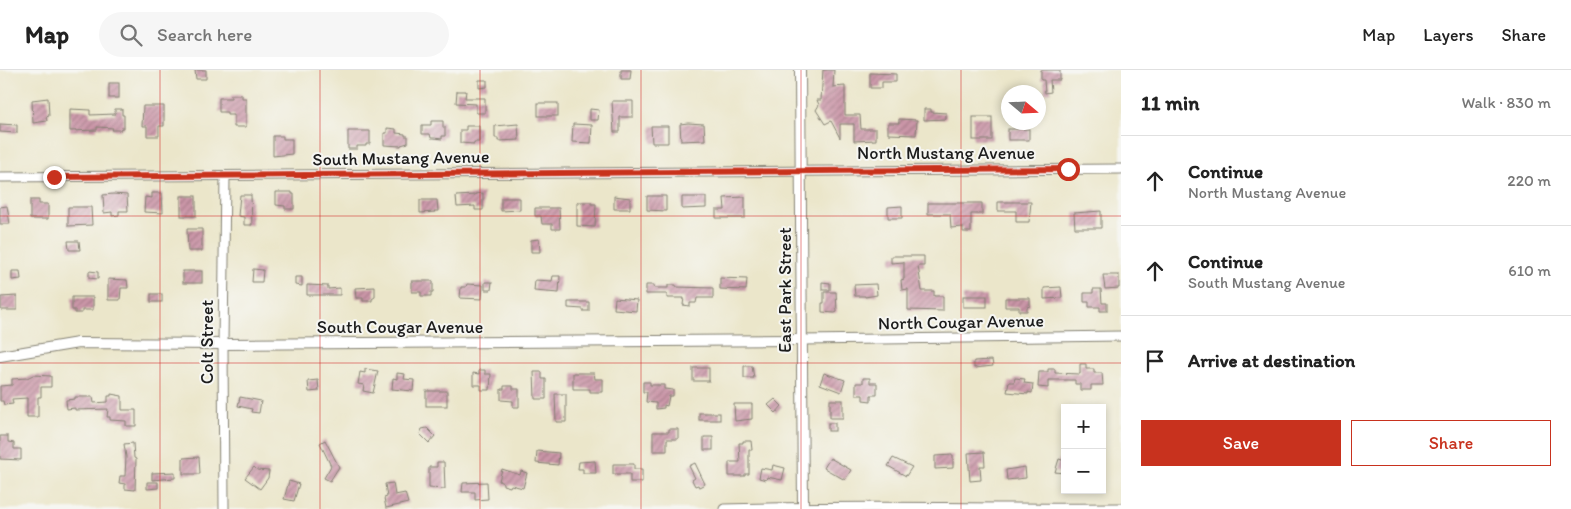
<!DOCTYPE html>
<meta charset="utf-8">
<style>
body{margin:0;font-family:Itim,sans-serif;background:#f6f6f6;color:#222}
.controls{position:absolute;right:15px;bottom:15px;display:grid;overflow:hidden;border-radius:0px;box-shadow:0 2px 8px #0003}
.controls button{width:45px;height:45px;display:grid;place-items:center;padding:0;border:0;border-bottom:1px solid #e0e0e0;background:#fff;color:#222;font:25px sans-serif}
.compass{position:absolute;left:1001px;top:15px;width:45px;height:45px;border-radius:50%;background:#fff;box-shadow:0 2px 8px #0003;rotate:109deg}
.stop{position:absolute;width:15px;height:15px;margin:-11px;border:4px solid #c8321e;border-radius:50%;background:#fff}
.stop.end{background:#c8321e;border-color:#fff;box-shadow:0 1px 5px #0008}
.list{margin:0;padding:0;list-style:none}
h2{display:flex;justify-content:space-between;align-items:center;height:65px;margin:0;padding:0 20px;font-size:21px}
h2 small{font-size:16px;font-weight:400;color:#767676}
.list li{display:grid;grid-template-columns:32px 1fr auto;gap:15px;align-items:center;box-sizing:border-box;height:90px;padding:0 20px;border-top:1px solid #e0e0e0}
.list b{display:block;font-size:19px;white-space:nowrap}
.list p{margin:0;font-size:16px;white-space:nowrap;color:#767676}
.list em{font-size:16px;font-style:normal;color:#767676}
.actions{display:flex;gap:10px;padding:15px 20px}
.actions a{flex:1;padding:11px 0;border:1px solid #c8321e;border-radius:0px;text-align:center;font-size:18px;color:#c8321e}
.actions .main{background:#c8321e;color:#fff}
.icon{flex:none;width:28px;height:28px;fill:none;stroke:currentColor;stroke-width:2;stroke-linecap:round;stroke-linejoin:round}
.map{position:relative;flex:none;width:1121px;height:439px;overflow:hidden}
header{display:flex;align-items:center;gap:30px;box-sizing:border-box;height:70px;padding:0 25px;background:#fff;border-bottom:1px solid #e0e0e0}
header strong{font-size:24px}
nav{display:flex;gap:28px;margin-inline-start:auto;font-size:18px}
.search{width:350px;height:45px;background:#f6f6f6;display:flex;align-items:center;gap:12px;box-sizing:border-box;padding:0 18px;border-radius:28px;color:#767676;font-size:19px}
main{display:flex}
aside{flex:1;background:#fff}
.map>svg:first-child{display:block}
.building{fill:url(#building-hatch)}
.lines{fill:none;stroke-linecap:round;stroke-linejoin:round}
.minor-casing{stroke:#848173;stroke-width:11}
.tertiary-casing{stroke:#848173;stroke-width:12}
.minor{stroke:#fff;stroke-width:9}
.tertiary{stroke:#fff;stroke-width:10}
.route{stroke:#c8321e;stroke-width:6}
.grid{fill:none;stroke:#d62828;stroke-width:1;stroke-opacity:0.55}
.labels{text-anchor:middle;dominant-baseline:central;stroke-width:4;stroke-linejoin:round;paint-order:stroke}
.street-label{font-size:18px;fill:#1c1c1c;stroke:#f6f6f2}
</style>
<header>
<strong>Map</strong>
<div class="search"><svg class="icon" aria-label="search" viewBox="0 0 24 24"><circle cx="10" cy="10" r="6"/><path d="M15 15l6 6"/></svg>Search here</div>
<nav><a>Map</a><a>Layers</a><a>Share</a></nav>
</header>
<main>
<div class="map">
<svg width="1121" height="439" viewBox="0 0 1121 439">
<defs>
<pattern id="building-hatch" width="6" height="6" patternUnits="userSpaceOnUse" patternTransform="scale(1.25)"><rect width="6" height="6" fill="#cb96a8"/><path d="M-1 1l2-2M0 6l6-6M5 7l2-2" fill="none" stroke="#a47a88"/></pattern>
</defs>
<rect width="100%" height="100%" fill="#f6f6f2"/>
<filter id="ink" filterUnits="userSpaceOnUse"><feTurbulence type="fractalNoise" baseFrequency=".02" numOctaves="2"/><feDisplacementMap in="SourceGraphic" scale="10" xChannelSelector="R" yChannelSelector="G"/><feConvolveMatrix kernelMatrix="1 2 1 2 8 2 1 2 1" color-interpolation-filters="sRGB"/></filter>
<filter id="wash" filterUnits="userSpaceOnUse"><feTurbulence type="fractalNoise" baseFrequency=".0096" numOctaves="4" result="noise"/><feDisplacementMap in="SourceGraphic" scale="20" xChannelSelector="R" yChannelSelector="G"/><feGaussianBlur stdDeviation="1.12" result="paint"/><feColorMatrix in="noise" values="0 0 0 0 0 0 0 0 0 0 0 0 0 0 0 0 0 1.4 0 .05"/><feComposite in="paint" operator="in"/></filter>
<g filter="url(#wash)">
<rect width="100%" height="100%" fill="#ebe6ca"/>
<g id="blocks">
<g class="building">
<path d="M195,0H206V9H196Z"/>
<path d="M621,0H631L630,9H621Z"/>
<path d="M823,0H834L833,17L845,16V45H860L861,59H876V70L854,71V54H840V68L831,51L825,54L816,40L819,35L817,30H821Z"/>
<path d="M1041,0H1060V10H1050L1051,22L1045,23L1044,10H1041Z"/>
<path d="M870,3L896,4V12H882V18H870Z"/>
<path d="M479,10H487V17L479,18Z"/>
<rect x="109" y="13" width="10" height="15"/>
<path d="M457,21H466L465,28H485V43H476V34L456,33Z"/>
<path d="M231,25H242V28H246V57H234V45H227V42H219V28H231Z"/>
<path d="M48,28L49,46L46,47L47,51L33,53L32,30Z"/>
<path d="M612,31H633V47H620V62H614Z"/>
<rect x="538" y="33" width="20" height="13"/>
<path d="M143,36H164V56H159V66H147V56H142Z"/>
<path d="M70,39L90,40V45L115,44V39H122V45H124V58H121V60H112L113,58L97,57V60L70,61Z"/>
<path d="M590,39L599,40L598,50H590Z"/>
<path d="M924,39H931V42L946,43V49L924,50Z"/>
<rect x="973" y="47" width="19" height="23"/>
<path d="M899,49L917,50L916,65L888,64V53H899Z"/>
<path d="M431,51H443V57H445V66H442V69L434,68H431L430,64H422V55H431Z"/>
<path d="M688,53L704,54L705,70L681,71L680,54Z"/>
<path d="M0,54L17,55V63L0,62Z"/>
<path d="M518,54L519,70L498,71V68H495V56Z"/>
<path d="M573,54L592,55L591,73L572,72Z"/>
<path d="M466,56H479V72H474V74L460,73V60H466Z"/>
<path d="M651,56H668V73H652Z"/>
<path d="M387,58L396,59V63L405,64V66H408V73L401,75V76L384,75V63H387Z"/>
<rect x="1008" y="59" width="21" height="11"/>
<path d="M348,61H370V74H366V76H357V79H348Z"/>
<path d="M273,66H283V69H292V84L273,86Z"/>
<path d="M276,122H292V124H294V139H285V136L276,135Z"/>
<path d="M152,123H162L163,143L144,142L145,127L152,128Z"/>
<path d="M483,123V140H475V136L457,137L456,126L475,125V124Z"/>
<path d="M113,124L127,125L128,141H119V145L112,146V142L104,143L103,125Z"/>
<path d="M240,125H251L252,155H244V147L238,146Z"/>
<rect x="181" y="126" width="15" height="20"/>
<path d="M614,126L630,128V139H614Z"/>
<path d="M647,126H666V141L647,140Z"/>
<path d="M682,127H706V138L682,139Z"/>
<path d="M745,127V148H716V140H725L724,128Z"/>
<path d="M501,128H520V140L501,141Z"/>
<path d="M30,130H39V134H48V149H30Z"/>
<path d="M420,130H437L438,141H434L435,142L420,143Z"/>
<path d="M577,132H591V134H596L595,157L577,156Z"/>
<path d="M998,132H1031L1029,152H1016V141H998Z"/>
<path d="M928,133H982V144H971V162H963V157L951,158L950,144H928Z"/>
<path d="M7,136L10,154H0V137Z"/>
<path d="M902,136V148H888V137Z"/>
<path d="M68,137H91L92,155L68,156Z"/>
<path d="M535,138H559L560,159H552V154H542L541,146H535Z"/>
<path d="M1101,141V158H1075L1074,143Z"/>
<path d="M187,159H202V181H188Z"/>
<path d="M539,169L540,182H531V170Z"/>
<path d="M68,171H79L80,180H69Z"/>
<path d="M891,186H924V196H918L922,221H934V226H943V241L908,240V219L902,220L901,210L904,209V192L891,193Z"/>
<path d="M253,199L263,200L262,212H252Z"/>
<path d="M12,201H20L21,209L12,210Z"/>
<path d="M89,201L98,202V209L89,208Z"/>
<rect x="183" y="201" width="19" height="12"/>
<path d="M1103,205H1119V218L1105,219Z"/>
<path d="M553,206H560L559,223L534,221L535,210L552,211Z"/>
<path d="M295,207H302V216L295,215Z"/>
<path d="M720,208L747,209L746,220L720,219Z"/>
<path d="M108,209L127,210L128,218H121L120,230H108Z"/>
<path d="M412,211H433V222H431V226H421V222H412Z"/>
<path d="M485,212H492L491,220H485Z"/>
<path d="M822,212L830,213V220H822Z"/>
<path d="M467,214L483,215L482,229L460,228L461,217H466Z"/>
<path d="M876,214L877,225L865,227V226H855L854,215Z"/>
<path d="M307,215L328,216V219L340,218V225H307Z"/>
<path d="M646,215H654V218H668V215H676V217L713,218V228H697L696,233H690V236L683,235L684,228H667V224H646Z"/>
<path d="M375,217V227L372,229V231H363V228H356L355,218Z"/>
<path d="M1061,217L1062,228L1044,229V218Z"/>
<path d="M1093,219H1101L1102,233H1107V241H1100V237H1089V232H1084V223H1093Z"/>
<path d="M824,222H836L837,242L835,243L822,242V233H824Z"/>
<rect x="151" y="224" width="11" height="8"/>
<path d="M17,226V240H1V227Z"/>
<rect x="963" y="226" width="24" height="11"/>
<path d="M72,227H93V240H82V243H75V240H72Z"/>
<path d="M615,228L637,230L636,241L614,239Z"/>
<path d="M1005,228H1030V236L1027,237V241H1019V237H1005Z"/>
<path d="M568,232H589V241H583V239L568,238Z"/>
<path d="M992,290L993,296L974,298V291Z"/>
<path d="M1080,294H1086V299H1094V303H1102L1103,315H1091V320H1080V314H1075V310H1048V318L1038,317L1039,302H1048V299H1055V303L1080,304Z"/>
<path d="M744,296H752L754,308H744Z"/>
<rect x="693" y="298" width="16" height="13"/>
<path d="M365,299L378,301L373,323L363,321L364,315L358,314L360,302L365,303Z"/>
<path d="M479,300H485V304H491L490,320H481V315H473V303L479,304Z"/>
<path d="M534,302H542V309H546V329H535Z"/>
<path d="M397,303L405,304L404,309L414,310L413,321L392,319L393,308L397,309Z"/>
<path d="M573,303H594L595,309H603V322H590V319H573Z"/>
<path d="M824,303L845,310L841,322L820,314Z"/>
<path d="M33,305L51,306V317H41V327H38V347H27V328L12,329L13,334L4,335L3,331H0V316L12,315V309L27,308Z"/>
<path d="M863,308H870V313H877V325H871V331L863,330V325H856V313H863Z"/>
<path d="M1015,308L1025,309L1024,313L1033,314L1032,323L1028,322V324L1007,322L1009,312H1014Z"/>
<path d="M318,310L319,321L309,322L308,311Z"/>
<path d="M643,312H650V315H664V319L673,320V326H669L667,336L664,335V338L656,339V333L646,332L647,322H643Z"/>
<path d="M504,316H513V319H519V337H513V331L501,330V319H504Z"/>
<rect x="426" y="321" width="21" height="15"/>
<path d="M111,324L122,326V340H136V356H126V351L110,350V347H107L108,339L75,340V338L67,339L66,330L75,329V327H93L94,333L108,332V326H111Z"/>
<path d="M555,324H566V352H556Z"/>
<path d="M240,327L261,331L259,343L251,342L252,339L238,336Z"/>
<path d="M775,329L782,336L776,343L768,335Z"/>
<rect x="830" y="330" width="13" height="18"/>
<path d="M734,334H752V349L735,351Z"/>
<rect x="699" y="343" width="21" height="7"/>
<rect x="828" y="353" width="7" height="8"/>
<path d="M427,358L435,366L429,373L420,364L422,359Z"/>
<path d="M669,359H678V369H667V381H653V362H669Z"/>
<path d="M0,366H8V372L14,373V379H21V390L0,389Z"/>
<rect x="704" y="367" width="9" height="13"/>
<path d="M325,370L339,397L330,411L324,408L331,396L320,373Z"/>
<path d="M743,371H751L752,380H749V404H745V406H729V392H740L739,373H743Z"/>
<path d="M133,373L134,388L136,389L135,420L125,419V414L119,413L120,406H125L126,387L124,374Z"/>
<path d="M537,381L559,383L558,395L536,393Z"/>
<path d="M984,382L985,396H980L981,410L970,411L968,383Z"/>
<path d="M953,385V398L935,399V386Z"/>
<path d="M199,387L200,404H183V388Z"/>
<path d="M830,388L851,400L845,410L824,398Z"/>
<path d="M893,388L912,397L906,406L888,396Z"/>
<path d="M1059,389L1065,391L1064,403L1055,402Z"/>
<path d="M595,391L596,403H583V399H578L579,392Z"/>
<path d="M437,392H444L445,419L429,418V397H437Z"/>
<path d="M695,393L705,414L699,417L698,415L695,416L692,410L695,408L689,396Z"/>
<path d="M613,394H634V399H642V412H630V404H613Z"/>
<path d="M773,395L785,398L782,410L767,407L766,410L759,408L761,398L772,400Z"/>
<path d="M254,397L257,400L269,401L268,408L260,419L245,408Z"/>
<path d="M1025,397L1026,408L1007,410L1006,400Z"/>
<path d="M502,399L520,405L521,401L527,403L523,418L511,415L510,417L503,415V413L499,411Z"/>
<path d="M175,402V408L152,410V403Z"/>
<path d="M289,411L299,414L294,431L284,429Z"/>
<path d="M147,412H158V418L147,419Z"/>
<path d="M487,412L488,429L475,430V422H462L463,413Z"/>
<path d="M393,413L395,425L405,423L408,433L386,438L384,428L387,427L385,414Z"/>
</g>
</g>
</g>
<g filter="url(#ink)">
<use href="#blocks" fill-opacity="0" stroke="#848173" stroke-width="1"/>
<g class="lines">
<g class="minor-casing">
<g id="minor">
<path d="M0,107L1121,99"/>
<path d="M802,270L1121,266"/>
<path d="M224,439L223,274L225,106"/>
<path d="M724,439C856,435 989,439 1121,438"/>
</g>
</g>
<g class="tertiary-casing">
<g id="tertiary">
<path d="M800,0L803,439"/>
<path d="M0,286L78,273L223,274L802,270"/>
</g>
</g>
<use href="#minor" class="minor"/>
<use href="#tertiary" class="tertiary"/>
</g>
</g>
<g class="lines" filter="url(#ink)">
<path class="route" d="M54,107L1068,99"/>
</g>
<path class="grid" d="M160,0V439M320,0V439M480,0V439M641,0V439M801,0V439M961,0V439M0,146H1121M0,293H1121"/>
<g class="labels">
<g class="street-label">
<text x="946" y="83">North Mustang Avenue</text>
<text transform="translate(401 88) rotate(-1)">South Mustang Avenue</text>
<text transform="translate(785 220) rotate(-90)">East Park Street</text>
<text transform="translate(961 252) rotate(-1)">North Cougar Avenue</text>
<text x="400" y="257">South Cougar Avenue</text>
<text transform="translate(207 272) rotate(-90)">Colt Street</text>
</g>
</g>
</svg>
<div class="controls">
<button>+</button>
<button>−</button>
</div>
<svg class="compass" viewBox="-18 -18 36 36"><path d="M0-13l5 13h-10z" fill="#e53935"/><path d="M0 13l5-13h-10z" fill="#767676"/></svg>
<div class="stop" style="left:1068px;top:99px"></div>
<div class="stop end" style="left:54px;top:107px"></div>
</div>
<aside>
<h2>11 min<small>Walk · 830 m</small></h2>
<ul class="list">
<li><svg class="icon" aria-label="ahead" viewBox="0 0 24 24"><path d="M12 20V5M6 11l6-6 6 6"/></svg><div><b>Continue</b><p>North Mustang Avenue</p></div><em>220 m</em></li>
<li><svg class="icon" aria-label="ahead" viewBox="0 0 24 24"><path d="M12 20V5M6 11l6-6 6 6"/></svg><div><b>Continue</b><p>South Mustang Avenue</p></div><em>610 m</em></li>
<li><svg class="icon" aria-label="arrive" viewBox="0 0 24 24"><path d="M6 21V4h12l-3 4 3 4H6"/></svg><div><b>Arrive at destination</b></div></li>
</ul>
<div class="actions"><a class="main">Save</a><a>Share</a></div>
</aside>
</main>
